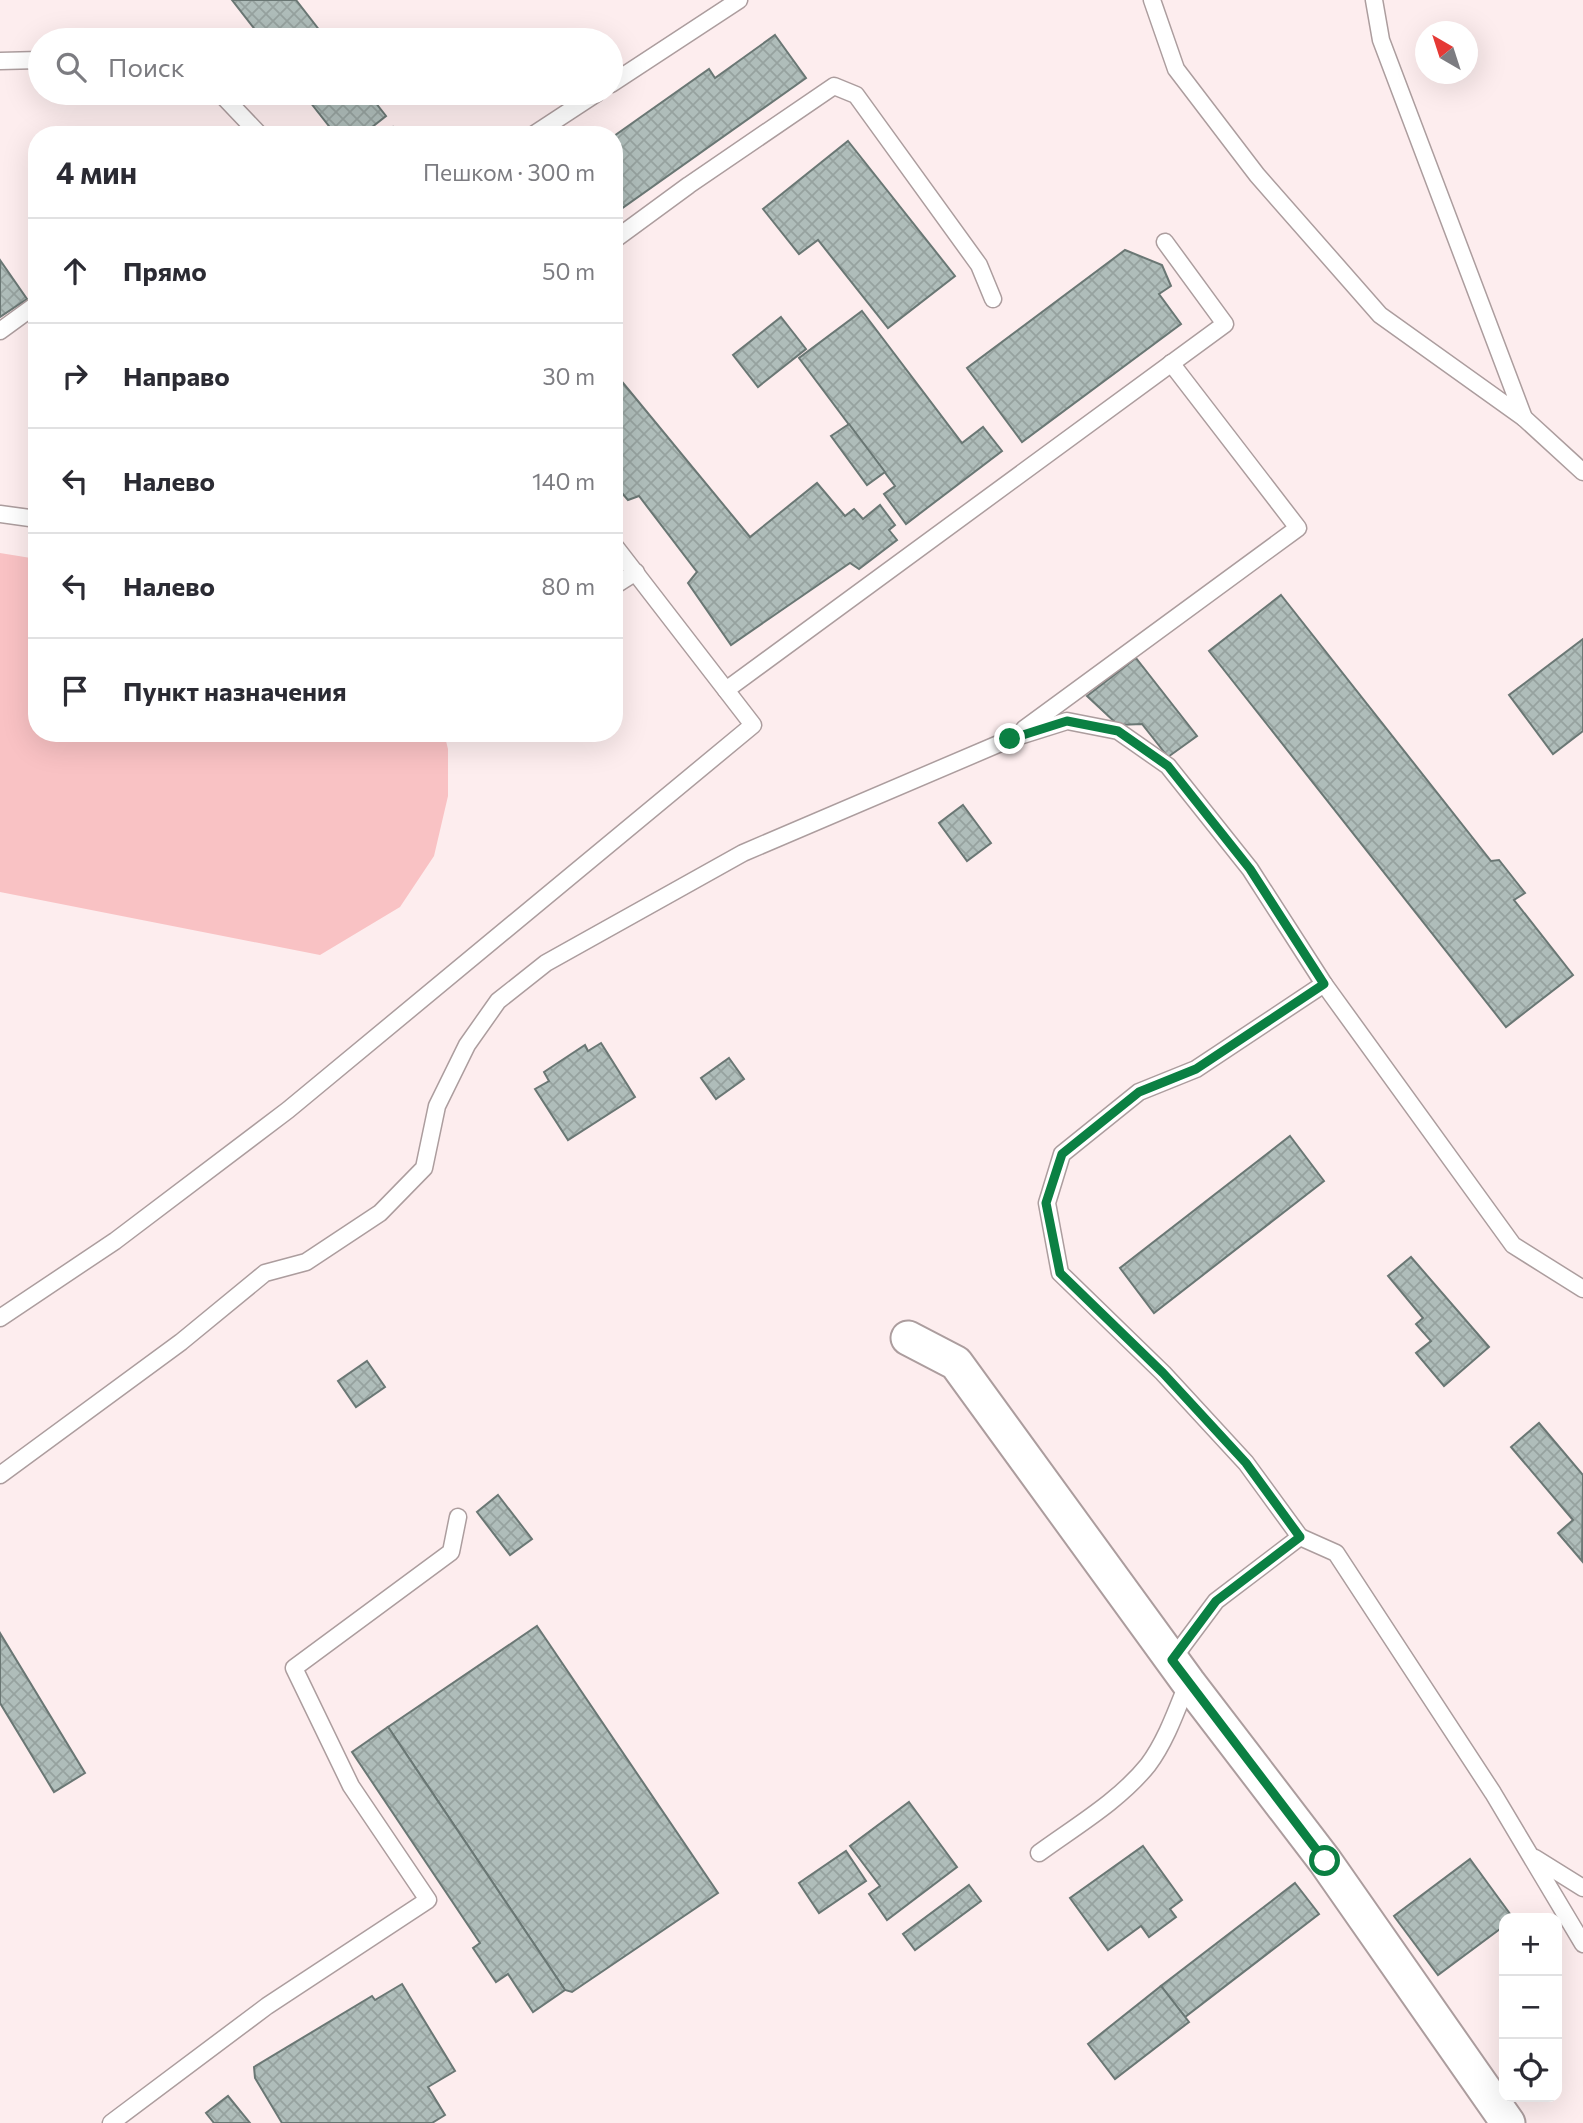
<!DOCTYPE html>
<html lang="ru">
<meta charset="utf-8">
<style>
body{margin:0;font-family:Commissioner,sans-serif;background:#f7f7f7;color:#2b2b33}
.controls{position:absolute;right:21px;bottom:21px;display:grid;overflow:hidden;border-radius:14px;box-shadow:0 7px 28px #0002}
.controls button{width:63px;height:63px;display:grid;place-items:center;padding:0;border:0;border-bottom:2px solid #e1e1e2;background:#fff;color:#2b2b33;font:35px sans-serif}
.compass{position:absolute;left:1415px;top:21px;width:63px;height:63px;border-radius:50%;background:#fff;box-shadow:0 7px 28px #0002;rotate:321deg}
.stop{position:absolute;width:21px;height:21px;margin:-16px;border:5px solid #0b8043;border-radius:50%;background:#fff}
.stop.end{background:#0b8043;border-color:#fff;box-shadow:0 2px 7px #0008}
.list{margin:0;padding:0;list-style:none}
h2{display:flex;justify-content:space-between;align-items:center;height:91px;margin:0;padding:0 28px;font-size:30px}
h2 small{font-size:23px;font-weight:400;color:#7c7c81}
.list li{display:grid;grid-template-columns:46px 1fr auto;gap:21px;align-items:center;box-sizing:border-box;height:105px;padding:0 28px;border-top:2px solid #e1e1e2}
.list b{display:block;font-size:26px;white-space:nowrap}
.list em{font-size:23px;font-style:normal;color:#7c7c81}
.icon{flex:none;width:38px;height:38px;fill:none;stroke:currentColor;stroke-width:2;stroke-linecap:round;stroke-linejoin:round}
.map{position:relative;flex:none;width:1583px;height:2123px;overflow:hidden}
.search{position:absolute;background:#fff;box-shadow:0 7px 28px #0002;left:28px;top:28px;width:595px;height:77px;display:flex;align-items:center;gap:18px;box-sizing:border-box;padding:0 24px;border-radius:38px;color:#7c7c81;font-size:26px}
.panel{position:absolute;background:#fff;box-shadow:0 7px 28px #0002;left:28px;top:126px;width:595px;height:616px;border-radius:28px}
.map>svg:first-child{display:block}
.garden{fill:#f9c2c4}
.building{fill:url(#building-cross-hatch);stroke:#6a7774;stroke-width:2}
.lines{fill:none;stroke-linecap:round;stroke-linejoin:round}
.lane-casing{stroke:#ac9d9e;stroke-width:19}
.street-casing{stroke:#ac9d9e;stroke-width:37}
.lane{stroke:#fff;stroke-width:16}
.street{stroke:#fff;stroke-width:33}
.route{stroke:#0b8043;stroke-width:9}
</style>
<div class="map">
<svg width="1583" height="2123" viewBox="0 0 1583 2123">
<defs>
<pattern id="building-cross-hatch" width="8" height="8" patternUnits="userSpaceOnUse" patternTransform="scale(1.75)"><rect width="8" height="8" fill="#afbdba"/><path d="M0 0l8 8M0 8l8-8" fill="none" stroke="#96a29f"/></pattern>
</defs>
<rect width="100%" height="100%" fill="#fdedee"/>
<path class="garden" d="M0,553L37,559V733H444L448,749V796L434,856L400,907L320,955L0,892Z"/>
<g class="building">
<path d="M232,0H296L327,40H263Z"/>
<path d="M775,35L806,78L614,214V136L709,69L715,78Z"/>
<path d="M303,93H368L386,116L362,135H336Z"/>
<path d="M393,127L399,135H383Z"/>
<path d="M848,141L955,276L888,328L818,240L799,254L763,209Z"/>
<path d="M1125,250L1162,265L1171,286L1159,294L1181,324L1022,442L967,368Z"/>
<path d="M0,260L27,299L0,317Z"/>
<path d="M862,311L962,443L983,427L1002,451L906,524L884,494L895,486L799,358Z"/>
<path d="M781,317L806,349L758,387L733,355Z"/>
<path d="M614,372L750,537L817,483L845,516L854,509L863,519L880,505L895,525L889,530L897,540L859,569L850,563L731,645L688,583L697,572L639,496L628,500L614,484Z"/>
<path d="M849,424L885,472L867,485L831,436Z"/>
<path d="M1281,595L1491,861L1499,860L1525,893L1514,900L1573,975L1506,1027L1209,651Z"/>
<path d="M1583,639V731L1553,754L1509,695Z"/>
<path d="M1136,658L1197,736L1168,757L1142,724L1118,725L1087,696Z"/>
<path d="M963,805L991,843L967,861L939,823Z"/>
<path d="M601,1043L635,1097L568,1140L535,1089L549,1081L544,1072L585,1045L588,1051Z"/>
<path d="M729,1058L744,1079L716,1099L701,1078Z"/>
<path d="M1290,1136L1324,1181L1154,1313L1120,1268Z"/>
<path d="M1411,1257L1489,1347L1444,1386L1416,1353L1431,1341L1416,1324L1423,1318L1388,1276Z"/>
<path d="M367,1361L385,1387L356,1407L338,1381Z"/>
<path d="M1539,1423L1583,1475L1582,1561L1558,1533L1573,1520L1511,1447Z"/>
<path d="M498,1495L532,1539L510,1555L477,1512Z"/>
<path d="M537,1626L718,1893L572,1992L565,1990L388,1727Z"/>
<path d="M0,1633L85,1773L54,1792L0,1703Z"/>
<path d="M388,1727L565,1990L533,2012L508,1974L496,1982L473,1948L480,1943L352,1752Z"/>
<path d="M909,1802L957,1867L887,1920L869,1894L880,1886L850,1846Z"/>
<path d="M1143,1846L1182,1900L1170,1909L1176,1917L1149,1937L1141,1926L1108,1950L1070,1898Z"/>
<path d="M846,1851L866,1881L819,1913L799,1883Z"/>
<path d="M1470,1859L1513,1918H1504V1926L1438,1975L1394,1916Z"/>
<path d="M1295,1883L1319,1914L1185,2017L1161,1986Z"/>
<path d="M969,1885L981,1901L915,1950L903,1934Z"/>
<path d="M402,1984L455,2071L428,2087L445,2115L432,2123H282L255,2078L254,2067L372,1996L375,2000Z"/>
<path d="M1161,1986L1189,2022L1115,2079L1088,2044Z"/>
<path d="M228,2096L250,2123H214L206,2113Z"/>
</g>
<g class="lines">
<g class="lane-casing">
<g id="lane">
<path d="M1152,0L1176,69L1257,175L1380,315L1524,418L1381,40L1374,0"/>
<path d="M0,61L40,60"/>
<path d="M611,84L739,0"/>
<path d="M220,93L260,135"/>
<path d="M533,135L597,93"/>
<path d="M614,240L689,185L834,86L856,95L979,265L993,299"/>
<path d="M0,331L37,304"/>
<path d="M1524,418L1583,472"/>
<path d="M0,514L37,519"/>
<path d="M614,586L636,572"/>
<path d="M726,690L1225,324L1165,242"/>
<path d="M1024,729L1298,528L1171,363"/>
<path d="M0,1318L115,1241L288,1110L753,725L614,545"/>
<path d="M0,1475L181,1342L265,1273L306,1262L380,1213L424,1168L437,1106L467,1045L498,1001L546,963L743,853L1010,739L1067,721L1118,731L1168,766L1250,869L1324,984"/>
<path d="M1300,1537L1336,1553L1493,1793L1583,1944"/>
<path d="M1172,1660L1216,1601L1300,1537L1246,1463L1163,1373L1060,1273L1047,1203L1062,1154L1139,1092L1196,1069L1324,984L1513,1245L1583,1289"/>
<path d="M1039,1853C1076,1826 1119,1801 1148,1765C1166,1741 1177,1709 1188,1682"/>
<path d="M1535,1858L1583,1888"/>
<path d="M111,2123L267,2006L428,1900L351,1786L294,1668L451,1552L458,1517"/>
</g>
</g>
<g class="street-casing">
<path id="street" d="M908,1338L956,1363L1188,1682L1325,1861L1508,2123"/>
</g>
<use href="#lane" class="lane"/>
<use href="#street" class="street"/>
</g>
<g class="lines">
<path class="route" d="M1010,739L1067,721L1118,731L1168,766L1250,869L1324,984L1196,1069L1139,1092L1062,1154L1046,1203L1060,1273L1163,1373L1246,1463L1300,1537L1216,1601L1172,1660L1325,1861"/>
</g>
</svg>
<div class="controls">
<button>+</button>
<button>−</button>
<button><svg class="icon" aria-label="locate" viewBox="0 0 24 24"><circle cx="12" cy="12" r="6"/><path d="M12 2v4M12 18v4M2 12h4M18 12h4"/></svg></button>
</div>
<svg class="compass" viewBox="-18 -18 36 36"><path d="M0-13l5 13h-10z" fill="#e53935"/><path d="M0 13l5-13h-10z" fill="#7c7c81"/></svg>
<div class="stop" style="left:1325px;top:1861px"></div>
<div class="stop end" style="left:1010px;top:739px"></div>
<div class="search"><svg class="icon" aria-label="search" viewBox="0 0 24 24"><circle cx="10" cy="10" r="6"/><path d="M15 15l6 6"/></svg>Поиск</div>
<section class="panel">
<h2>4 мин<small>Пешком · 300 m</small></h2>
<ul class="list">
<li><svg class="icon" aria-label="ahead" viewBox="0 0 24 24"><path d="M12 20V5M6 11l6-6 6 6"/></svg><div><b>Прямо</b></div><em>50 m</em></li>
<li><svg class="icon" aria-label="right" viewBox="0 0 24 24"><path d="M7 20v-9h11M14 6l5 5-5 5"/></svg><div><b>Направо</b></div><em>30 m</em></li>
<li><svg class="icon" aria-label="left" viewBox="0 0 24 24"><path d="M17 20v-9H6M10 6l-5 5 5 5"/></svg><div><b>Налево</b></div><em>140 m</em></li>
<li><svg class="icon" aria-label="left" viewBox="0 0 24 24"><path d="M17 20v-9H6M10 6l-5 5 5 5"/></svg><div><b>Налево</b></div><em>80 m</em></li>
<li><svg class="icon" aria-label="arrive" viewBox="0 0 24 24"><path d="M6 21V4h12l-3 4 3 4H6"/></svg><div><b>Пункт назначения</b></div></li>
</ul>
</section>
</div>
